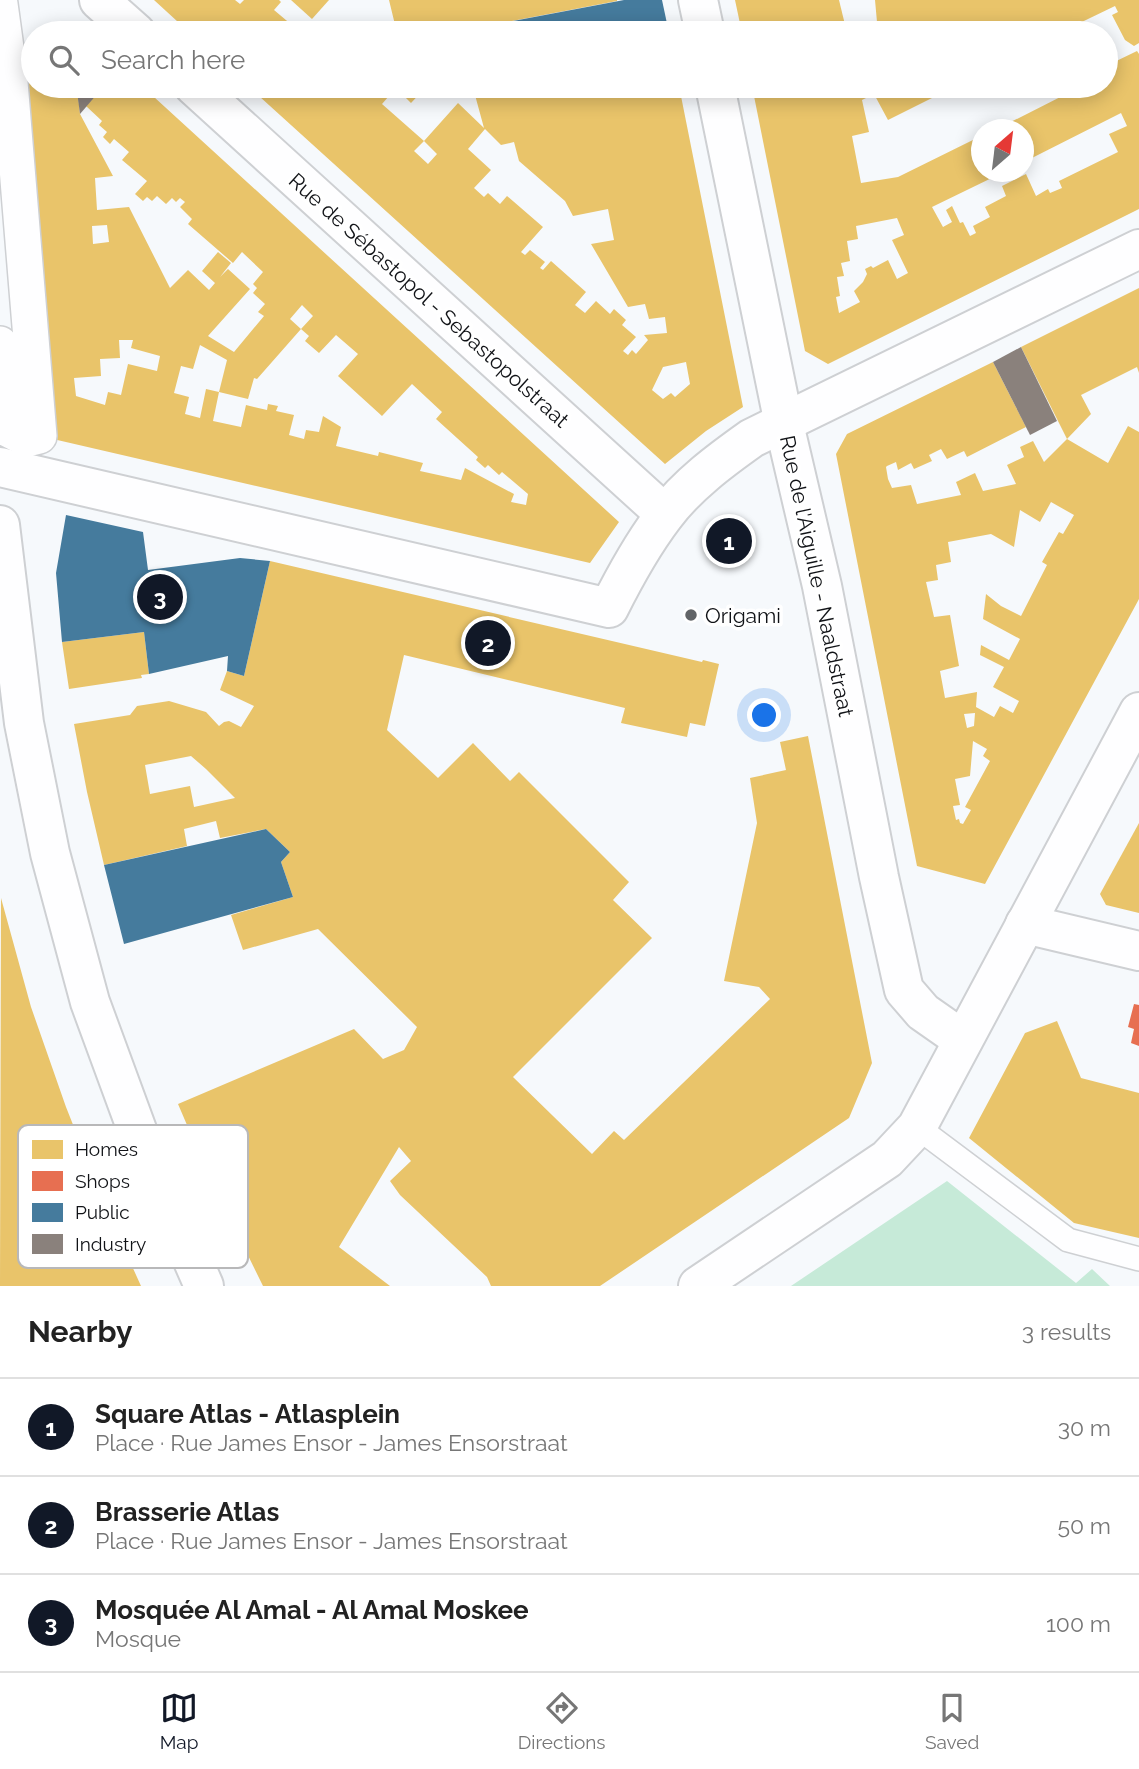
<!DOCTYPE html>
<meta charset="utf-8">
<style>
body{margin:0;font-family:Raleway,sans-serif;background:#f6f6f6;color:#222}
.compass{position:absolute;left:971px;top:119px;width:63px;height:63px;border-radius:50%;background:#fff;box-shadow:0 4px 18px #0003;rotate:28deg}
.you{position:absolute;left:765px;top:716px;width:24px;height:24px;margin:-18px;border:5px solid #fff;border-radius:50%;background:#1a73e8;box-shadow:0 0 0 10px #1a73e833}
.badge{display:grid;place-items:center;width:46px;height:46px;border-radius:50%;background:#111827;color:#fff;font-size:23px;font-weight:700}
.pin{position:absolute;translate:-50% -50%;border:4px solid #fff;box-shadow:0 2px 7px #0006}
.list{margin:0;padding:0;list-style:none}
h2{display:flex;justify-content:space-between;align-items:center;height:91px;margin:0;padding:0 28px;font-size:30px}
h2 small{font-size:23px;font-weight:400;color:#767676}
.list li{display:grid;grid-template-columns:46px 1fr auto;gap:21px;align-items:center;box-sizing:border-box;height:98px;padding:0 28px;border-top:2px solid #e0e0e0}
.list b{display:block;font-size:26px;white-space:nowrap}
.list p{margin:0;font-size:23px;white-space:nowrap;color:#767676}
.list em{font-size:23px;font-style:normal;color:#767676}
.icon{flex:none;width:38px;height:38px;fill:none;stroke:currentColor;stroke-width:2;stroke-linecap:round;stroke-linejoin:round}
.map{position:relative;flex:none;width:1139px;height:1286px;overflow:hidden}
.search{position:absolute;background:#fff;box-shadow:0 4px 18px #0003;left:21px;right:21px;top:21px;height:77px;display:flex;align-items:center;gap:18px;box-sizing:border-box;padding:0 24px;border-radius:38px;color:#767676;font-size:26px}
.sheet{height:385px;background:#fff}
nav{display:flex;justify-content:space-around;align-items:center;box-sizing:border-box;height:98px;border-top:2px solid #e0e0e0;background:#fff;font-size:19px;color:#767676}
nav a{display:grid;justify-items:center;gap:4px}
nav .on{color:#111827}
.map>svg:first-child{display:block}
.green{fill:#c6ead8}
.homes{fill:#e9c46a;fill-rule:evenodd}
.shops{fill:#e76f51}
.public{fill:#457b9d}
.industry{fill:#8a817c}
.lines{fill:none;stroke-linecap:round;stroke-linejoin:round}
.service-casing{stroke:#ced0d3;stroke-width:26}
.pedestrian-casing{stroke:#ced0d3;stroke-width:38}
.minor-casing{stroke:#ced0d3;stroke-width:42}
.tertiary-casing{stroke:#ced0d3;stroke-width:42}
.service{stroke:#fefeff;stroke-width:23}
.pedestrian{stroke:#fefeff;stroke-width:35}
.minor{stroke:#fefeff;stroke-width:38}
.tertiary{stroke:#fefeff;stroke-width:38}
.poi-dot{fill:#616467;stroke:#fff;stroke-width:2.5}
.labels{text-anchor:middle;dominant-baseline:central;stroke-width:7;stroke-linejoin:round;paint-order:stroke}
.street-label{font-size:21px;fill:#111317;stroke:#fff}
.poi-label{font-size:21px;fill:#111317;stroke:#fff;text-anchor:start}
.key{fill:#fff;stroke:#b8b8b9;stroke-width:2}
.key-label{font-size:19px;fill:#111317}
</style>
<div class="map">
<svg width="1139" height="1286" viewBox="0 0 1139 1286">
<rect width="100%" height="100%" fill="#f6f9fc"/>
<path class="green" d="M947,1181L1076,1283L1092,1269L1110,1286H791Z"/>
<g class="homes">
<path d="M154,0H235L240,4L244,0H279L281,2L274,10L299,31L297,33H190Z"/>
<path d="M291,0H329L312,19Z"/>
<path d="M389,0H617V1L459,31V33H397Z"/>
<path d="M735,0H839L847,33H742Z"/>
<path d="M875,0H1139V43L1134,46L1125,40L1112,15L1118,12L1115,6L1059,33H878Z"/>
<path d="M1137,51L1139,54V209L828,364L805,351L752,86H956L888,120L874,94L862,100L869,132L852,136L861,183L898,177L981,136V172H1004L932,207L943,227L952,222L946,210L952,206L960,223L963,222L970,236L976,233L973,226L990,217L985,207L1006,196L1002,186L1026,174L1036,196L1048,189L1050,193L1062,188L1059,181L1118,152L1109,134L1127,126L1121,113L1024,162V130H995L1080,87L1079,86H1106V66ZM897,218L904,235L892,240L908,273L897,279L888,260L873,268L871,266L865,269L867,274L863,282L854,291L860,302L839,313L836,297L840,296L837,277L844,276L841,263L850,261L847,241L858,239L856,226Z"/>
<path d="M33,80V86H77L80,114L113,176L95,178L97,210L129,207L170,288L188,270L209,290L215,283L202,271L218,252L231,263L220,277L228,269L250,289L208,336L234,352L264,316L258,312L265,304L253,293L257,288L253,284L263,272L242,252L233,263L188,224L192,219L180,207L185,202L180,198L176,202L172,198L166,204L157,196L152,201L147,197L143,201L135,194L147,181L122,160L129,152L114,139L110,144L103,137L107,132L99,125L102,121L86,106L104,86H142L619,522L590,563L40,436L10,82ZM107,225L109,242L93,244L92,226ZM302,305L313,316L301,329L309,336L305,341L319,353L336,335L358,354L338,376L382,416L412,384L442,412L436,419L478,457L476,460L485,468L488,465L499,475L502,472L528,494L526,505L511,502L514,494L465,468L461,480L420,471L423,463L379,452L378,456L336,446L341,427L323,416L319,432L306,430L304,439L289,435L294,415L276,411L278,406L268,404L267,410L246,405L241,427L213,421L219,392L206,389L200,418L185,414L189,397L174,393L181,366L193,369L200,345L227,360L219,392L248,399L254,378L257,379L301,329L290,319ZM119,340H133L131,348L160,356L157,371L128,364L121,395L108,392L105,405L76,396L74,378L101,376L100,359L120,358Z"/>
<path d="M248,86H330L334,89L339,86L350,95L358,86H427L411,103L396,88L382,104L424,141L414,151L428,164L437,154L424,141L458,103L484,128L475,95L520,86H679L743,407L706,431L665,464ZM485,129L501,145L514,142L519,161L565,201L573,216L608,209L614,240L591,244L628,307L645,304L649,319L665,317L667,333L644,335L648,340L636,354L632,350L628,355L623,351L636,337L622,325L626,320L614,309L610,314L596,301L585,313L575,305L586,292L551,261L543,270L540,268L545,262L530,250L525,255L521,252L543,227L507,196L500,204L488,193L484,197L474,188L491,170L468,149ZM686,362L690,384L675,397L671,393L663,399L652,390L663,367Z"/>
<path d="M1139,288V373L1137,367L1081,395L1091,414L1067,439L1021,347Z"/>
<path d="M993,362L1026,427L967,457L964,451L947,459L941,449L929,455L932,461L914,469L911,463L898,470L896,462L887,466L886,467L888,479L892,488L911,485L917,504L961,495L956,482L975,473L983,491L1016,484L1007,465L1024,457L1020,447L1033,441L1044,462L1067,439L1108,463L1128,426L1139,432V599L985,884L917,866L836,454L847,434ZM1051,502L1074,515L1063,534L1059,532L1042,562L1047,565L1021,616L1001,606L986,594L983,619L1020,639L1009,660L981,645L980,655L1004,667L993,687L1019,701L1013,713L1000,706L994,717L976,707L977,692L945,698L940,671L959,666L950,615L934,617L926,582L938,580L936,565L951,562L948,542L991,534L1014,547L1020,510L1040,522ZM975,713L974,726L967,728L964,714ZM973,741L987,749L983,756L990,761L965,807L971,810L963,824L960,823L959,819L956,820L953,806L960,805L955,779L970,776Z"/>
<path d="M270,561L702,662L703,660L719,664L705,726L690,723L687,737L621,723L625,708L404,655L387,730L438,778L473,743L510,781L519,772L629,882L613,900L652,938L513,1077L592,1154L614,1131L624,1140L770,999L759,987L724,981L757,823L750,778L786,770L780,742L808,736L872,1063L849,1118L600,1286H491L487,1277L400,1195L390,1181L411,1161L399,1147L339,1247L390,1286H263L208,1174L178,1104L354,1029L383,1059L404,1050L417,1027L318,929L243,950L231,915L293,897L281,862L290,852L266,829L220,838L216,821L184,829L187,846L104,865L87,792L74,724L130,715L137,706L169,701L206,712L219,726L224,722L229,721L241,727L254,706L220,690L227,671L244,676ZM191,756L206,769L235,798L194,807L190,786L150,794L145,765Z"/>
<path d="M144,632L149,674L141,675L142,678L69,689L62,642Z"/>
<path d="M1139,823V913L1106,905L1100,894Z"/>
<path d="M1,898L31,1007L66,1107L108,1213L141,1286H0Z"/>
<path d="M1057,1021L1081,1078L1139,1093V1238L1074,1223L969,1138L1025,1033Z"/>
</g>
<path class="shops" d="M1134,1004L1139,1005V1046L1131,1043L1134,1029L1128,1027Z"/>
<g class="public">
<path d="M624,0H662L669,33H456V32Z"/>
<path d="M482,86H513V87L483,93Z"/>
<path d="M66,515L143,532L148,570L240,558L270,561L244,676L227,671L228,656L149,674L144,632L62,642L56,573Z"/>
<path d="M266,829L290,852L281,862L293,897L124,944L104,865Z"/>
</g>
<g class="industry">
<path d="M77,86H104L80,114L78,99Z"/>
<path d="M1021,347L1057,421L1030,435L993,362Z"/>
</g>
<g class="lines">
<g class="service-casing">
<path id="service" d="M917,1127L1068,1240L1139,1259"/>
</g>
<g class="pedestrian-casing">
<g id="pedestrian">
<path d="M0,4L9,70L39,436L27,439L0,425"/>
<path d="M0,344L5,428"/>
</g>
</g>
<g class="minor-casing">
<g id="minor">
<path d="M99,0L136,33"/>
<path d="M698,0L705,33"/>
<path d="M194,86L665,514"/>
<path d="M715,86L784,424L822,586L879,877L904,990L923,1012L963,1040"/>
<path d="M0,467L609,608C625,576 642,545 664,516C687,485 721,460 752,438L1139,249"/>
<path d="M1025,924L1139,951"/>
<path d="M698,1286L887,1159L917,1127L1139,712"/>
</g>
</g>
<g class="tertiary-casing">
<path id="tertiary" d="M0,525L24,723L50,853L90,1002L144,1149L204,1286"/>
</g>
<use href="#service" class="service"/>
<use href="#pedestrian" class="pedestrian"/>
<use href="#minor" class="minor"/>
<use href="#tertiary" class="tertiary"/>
</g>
<circle class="poi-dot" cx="691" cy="615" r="7"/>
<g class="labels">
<g class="street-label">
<text transform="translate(429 300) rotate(42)">Rue de Sébastopol - Sebastopolstraat</text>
<text transform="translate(817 576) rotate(78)">Rue de l'Aiguille - Naaldstraat</text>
</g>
<g class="poi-label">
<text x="705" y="615">Origami</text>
</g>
</g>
<rect x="18" y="1125" width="230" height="143" rx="10" class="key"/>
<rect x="32" y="1140" width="31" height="19" fill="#e9c46a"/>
<rect x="32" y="1171" width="31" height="20" fill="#e76f51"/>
<rect x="32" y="1203" width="31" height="19" fill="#457b9d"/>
<rect x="32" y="1234" width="31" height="20" fill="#8a817c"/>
<g class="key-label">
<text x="75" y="1156">Homes</text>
<text x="75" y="1188">Shops</text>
<text x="75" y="1219">Public</text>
<text x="75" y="1251">Industry</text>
</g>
</svg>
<svg class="compass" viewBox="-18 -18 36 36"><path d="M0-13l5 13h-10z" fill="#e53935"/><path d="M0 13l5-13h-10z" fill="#767676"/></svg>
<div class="you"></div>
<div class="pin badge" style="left:729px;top:541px">1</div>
<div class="pin badge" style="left:488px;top:643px">2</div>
<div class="pin badge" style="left:160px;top:597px">3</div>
<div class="search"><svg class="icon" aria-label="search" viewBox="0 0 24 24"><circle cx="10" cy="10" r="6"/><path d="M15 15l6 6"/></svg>Search here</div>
</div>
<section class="sheet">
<h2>Nearby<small>3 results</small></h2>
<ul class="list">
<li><span class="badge">1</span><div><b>Square Atlas - Atlasplein</b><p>Place · Rue James Ensor - James Ensorstraat</p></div><em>30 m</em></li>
<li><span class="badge">2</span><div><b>Brasserie Atlas</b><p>Place · Rue James Ensor - James Ensorstraat</p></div><em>50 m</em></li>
<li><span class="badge">3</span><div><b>Mosquée Al Amal - Al Amal Moskee</b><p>Mosque</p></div><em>100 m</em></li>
</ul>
</section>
<nav>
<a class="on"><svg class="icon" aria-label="map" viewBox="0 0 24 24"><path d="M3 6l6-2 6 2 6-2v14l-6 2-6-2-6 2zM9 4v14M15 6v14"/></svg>Map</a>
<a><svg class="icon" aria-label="directions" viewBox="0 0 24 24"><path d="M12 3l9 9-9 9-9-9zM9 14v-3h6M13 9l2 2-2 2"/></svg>Directions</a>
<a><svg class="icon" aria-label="saved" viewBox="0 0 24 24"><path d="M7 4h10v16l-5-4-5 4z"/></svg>Saved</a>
</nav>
